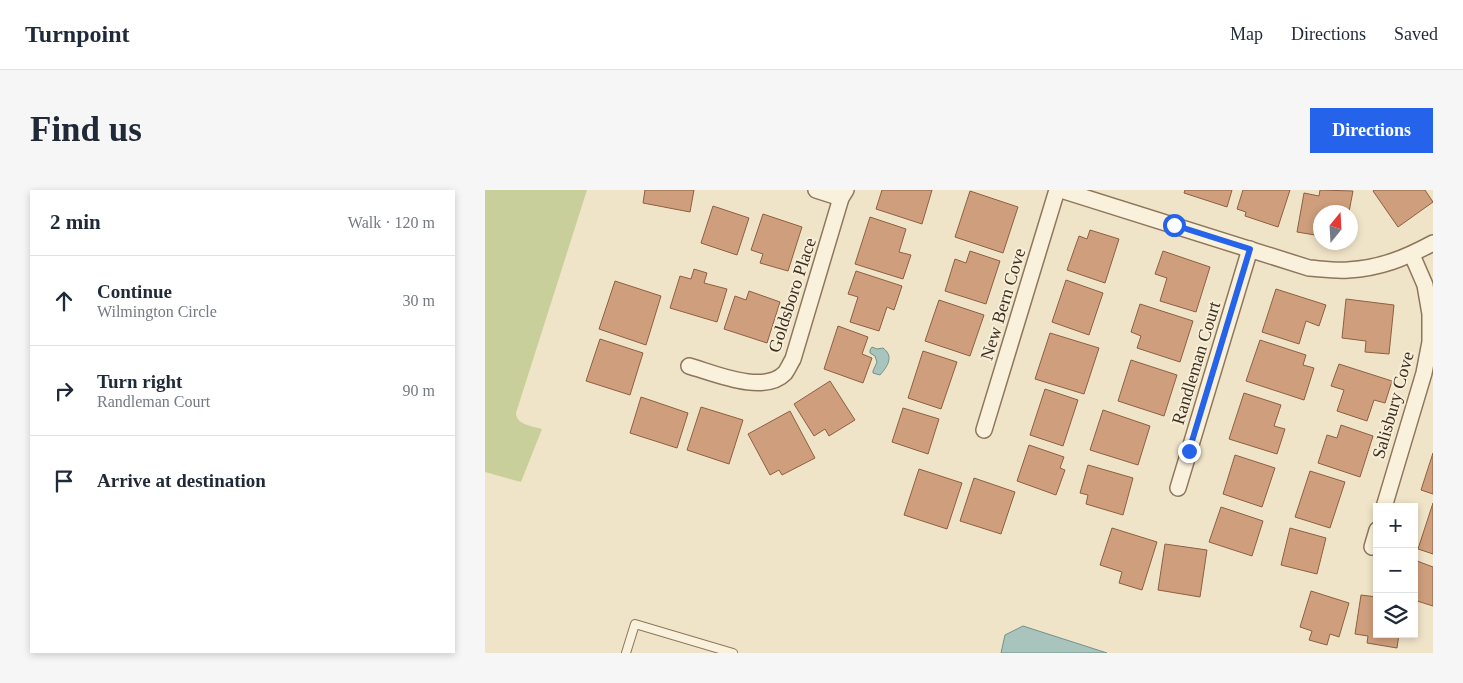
<!DOCTYPE html>
<meta charset="utf-8">
<style>
body{margin:0;font-family:"Times New Roman",serif;background:#f6f6f7;color:#1f2937}
.controls{position:absolute;right:15px;bottom:15px;display:grid;overflow:hidden;border-radius:0px;box-shadow:0 2px 8px #0003}
.controls button{width:45px;height:45px;display:grid;place-items:center;padding:0;border:0;border-bottom:1px solid #e0e1e3;background:#fff;color:#1f2937;font:25px sans-serif}
.compass{position:absolute;left:828px;top:15px;width:45px;height:45px;border-radius:50%;background:#fff;box-shadow:0 2px 8px #0003;rotate:18deg}
.stop{position:absolute;width:15px;height:15px;margin:-11px;border:4px solid #2563eb;border-radius:50%;background:#fff}
.stop.end{background:#2563eb;border-color:#fff;box-shadow:0 1px 5px #0008}
.list{margin:0;padding:0;list-style:none}
h2{display:flex;justify-content:space-between;align-items:center;height:65px;margin:0;padding:0 20px;font-size:21px}
h2 small{font-size:16px;font-weight:400;color:#747a83}
.list li{display:grid;grid-template-columns:32px 1fr auto;gap:15px;align-items:center;box-sizing:border-box;height:90px;padding:0 20px;border-top:1px solid #e0e1e3}
.list b{display:block;font-size:19px;white-space:nowrap}
.list p{margin:0;font-size:16px;white-space:nowrap;color:#747a83}
.list em{font-size:16px;font-style:normal;color:#747a83}
.icon{flex:none;width:28px;height:28px;fill:none;stroke:currentColor;stroke-width:2;stroke-linecap:round;stroke-linejoin:round}
.map{position:relative;flex:none;width:948px;height:463px;overflow:hidden;border-radius:0px}
header{display:flex;align-items:center;gap:30px;box-sizing:border-box;height:70px;padding:0 25px;background:#fff;border-bottom:1px solid #e0e1e3}
header strong{font-size:24px}
nav{display:flex;gap:28px;margin-inline-start:auto;font-size:18px}
.intro{display:flex;align-items:center;justify-content:space-between;box-sizing:border-box;height:120px;padding:0 30px}
h1{margin:0;font-size:35px}
.button{padding:12px 22px;border-radius:0px;background:#2563eb;color:#fff;font-size:18px;font-weight:700}
main{display:flex;gap:30px;padding:0 30px}
aside{flex:1;background:#fff;border-radius:0px;box-shadow:0 2px 8px #0003}
.map>svg:first-child{display:block}
.green{fill:#c9cf9b}
.water{fill:#a9c4bc;stroke:#6f938a}
.building{fill:#cf9f7d;stroke:#8d5f41}
.lines{fill:none;stroke-linecap:round;stroke-linejoin:round}
.service-casing{stroke:#8d765c;stroke-width:10}
.minor-casing{stroke:#8d765c;stroke-width:18}
.service{stroke:#faf1dc;stroke-width:8}
.minor{stroke:#faf1dc;stroke-width:15}
.route{stroke:#2563eb;stroke-width:6}
.labels{text-anchor:middle;dominant-baseline:central;stroke-width:4;stroke-linejoin:round;paint-order:stroke}
.street-label{font-size:18px;fill:#3d2e20;stroke:#f7eed8}
</style>
<header>
<strong>Turnpoint</strong>
<nav><a>Map</a><a>Directions</a><a>Saved</a></nav>
</header>
<div class="intro"><h1>Find us</h1><a class="button">Directions</a></div>
<main>
<aside>
<h2>2 min<small>Walk · 120 m</small></h2>
<ul class="list">
<li><svg class="icon" aria-label="ahead" viewBox="0 0 24 24"><path d="M12 20V5M6 11l6-6 6 6"/></svg><div><b>Continue</b><p>Wilmington Circle</p></div><em>30 m</em></li>
<li><svg class="icon" aria-label="right" viewBox="0 0 24 24"><path d="M7 20v-9h11M14 6l5 5-5 5"/></svg><div><b>Turn right</b><p>Randleman Court</p></div><em>90 m</em></li>
<li><svg class="icon" aria-label="arrive" viewBox="0 0 24 24"><path d="M6 21V4h12l-3 4 3 4H6"/></svg><div><b>Arrive at destination</b></div></li>
</ul>
</aside>
<div class="map">
<svg width="948" height="463" viewBox="0 0 948 463">
<rect width="100%" height="100%" fill="#f0e4c8"/>
<path class="green" d="M0,0H102L31,223C31,235 48,236 57,239L36,292L0,282Z"/>
<g class="water">
<path d="M387,157L392,159L398,158C409,166 403,176 395,185L388,183V181L392,172L390,166L385,163V160Z"/>
<path d="M538,436L622,463H516L520,445Z"/>
</g>
<g class="building">
<path d="M160,0H209L205,22L158,13Z"/>
<path d="M397,0H447L437,34L391,19Z"/>
<path d="M700,0H747L742,17L699,3Z"/>
<path d="M758,0H805L793,37L760,26L761,22L752,19Z"/>
<path d="M835,0L868,1L864,22H836V46L812,42L819,3L834,6Z"/>
<path d="M889,0H940L948,12L913,37L888,1Z"/>
<path d="M485,1L533,17L518,63L470,47Z"/>
<path d="M228,16L264,28L252,65L216,53Z"/>
<path d="M278,24L317,37L303,81L275,73L278,64L266,60Z"/>
<path d="M385,27L421,39L414,62L426,65L418,89L370,74Z"/>
<path d="M605,40L634,49L620,93L582,80L594,46L602,49Z"/>
<path d="M485,61L515,71L501,114L460,101L470,69L481,73Z"/>
<path d="M678,61L725,77L711,122L675,111L682,88L670,84Z"/>
<path d="M209,79L222,83L219,93L242,99L232,132L185,118L195,86L206,89Z"/>
<path d="M371,81L417,96L409,120L402,117L394,141L365,132L373,107L363,104Z"/>
<path d="M581,90L618,103L604,145L567,132Z"/>
<path d="M130,91L176,106L161,155L114,139Z"/>
<path d="M791,99L841,115L834,136L821,131L814,154L777,142Z"/>
<path d="M264,101L295,112L282,153L239,139L250,106L261,110Z"/>
<path d="M861,109L909,115L904,164L880,162L881,151L857,148Z"/>
<path d="M454,110L499,125L485,166L440,151Z"/>
<path d="M655,114L708,131L695,172L652,158L656,146L646,142Z"/>
<path d="M353,136L383,147L377,164L387,168L378,193L339,179Z"/>
<path d="M565,143L614,158L599,204L550,189Z"/>
<path d="M115,149L158,163L145,205L101,191Z"/>
<path d="M775,150L821,165L818,175L829,178L819,210L761,191Z"/>
<path d="M438,161L472,172L456,219L423,208Z"/>
<path d="M646,170L692,185L679,226L633,211Z"/>
<path d="M854,174L907,191L900,213L889,210L882,231L852,221L859,200L846,196Z"/>
<path d="M345,191L370,230L344,246L340,239L329,246L309,214Z"/>
<path d="M560,199L593,210L578,256L545,245Z"/>
<path d="M759,203L796,215L789,236L800,239L792,264L744,249Z"/>
<path d="M156,207L203,223L192,258L145,243Z"/>
<path d="M216,217L258,230L244,274L202,260Z"/>
<path d="M418,218L454,229L443,264L407,252Z"/>
<path d="M618,220L665,236L653,275L605,260Z"/>
<path d="M305,221L330,268L297,285L294,280L285,285L263,244Z"/>
<path d="M856,235L888,246L875,287L833,273L842,245L852,248Z"/>
<path d="M544,255L579,267L575,278L580,280L571,305L532,291Z"/>
<path d="M948,263V304L936,300Z"/>
<path d="M750,265L790,278L777,317L738,304Z"/>
<path d="M603,275L648,288L638,325L601,314L603,305L595,303Z"/>
<path d="M434,279L477,293L462,339L419,325Z"/>
<path d="M825,281L860,292L845,338L810,327Z"/>
<path d="M489,288L530,302L516,344L475,331Z"/>
<path d="M948,313V364L933,359Z"/>
<path d="M736,317L778,331L767,366L724,352Z"/>
<path d="M627,338L672,352L657,400L634,393L637,382L615,375Z"/>
<path d="M805,338L841,348L832,384L796,375Z"/>
<path d="M680,354L722,360L715,407L673,400Z"/>
<path d="M932,371L948,377V416L929,410V379Z"/>
<path d="M826,401L864,413L854,447L845,444L842,455L824,450L827,441L815,437Z"/>
<path d="M876,405L892,407V444H914L912,458L882,453L883,446L870,444Z"/>
</g>
<g class="lines">
<g class="service-casing">
<path id="service" d="M141,463L150,434L248,463"/>
</g>
<g class="minor-casing">
<g id="minor">
<path d="M331,0L356,8"/>
<path d="M576,0L824,78C837,79 851,81 863,80C896,78 920,68 948,53"/>
<path d="M204,176C229,183 279,205 300,183C303,179 305,174 308,169L356,8L361,0"/>
<path d="M499,240L572,0"/>
<path d="M693,298L765,59"/>
<path d="M899,317L939,183L945,152V124L940,95L927,65"/>
<path d="M887,357L892,340"/>
</g>
</g>
<use href="#service" class="service"/>
<use href="#minor" class="minor"/>
</g>
<g class="lines">
<path class="route" d="M689,35L765,59L704,261"/>
</g>
<g class="labels">
<g class="street-label">
<text transform="translate(307 105) rotate(-72)">Goldsboro Place</text>
<text transform="translate(518 114) rotate(-73)">New Bern Cove</text>
<text transform="translate(711 173) rotate(-73)">Randleman Court</text>
<text transform="translate(908 215) rotate(-74)">Salisbury Cove</text>
</g>
</g>
</svg>
<div class="controls">
<button>+</button>
<button>−</button>
<button><svg class="icon" aria-label="layers" viewBox="0 0 24 24"><path d="M12 4l9 5-9 5-9-5zM3 14l9 5 9-5"/></svg></button>
</div>
<svg class="compass" viewBox="-18 -18 36 36"><path d="M0-13l5 13h-10z" fill="#e53935"/><path d="M0 13l5-13h-10z" fill="#747a83"/></svg>
<div class="stop" style="left:689px;top:35px"></div>
<div class="stop end" style="left:704px;top:261px"></div>
</div>
</main>
